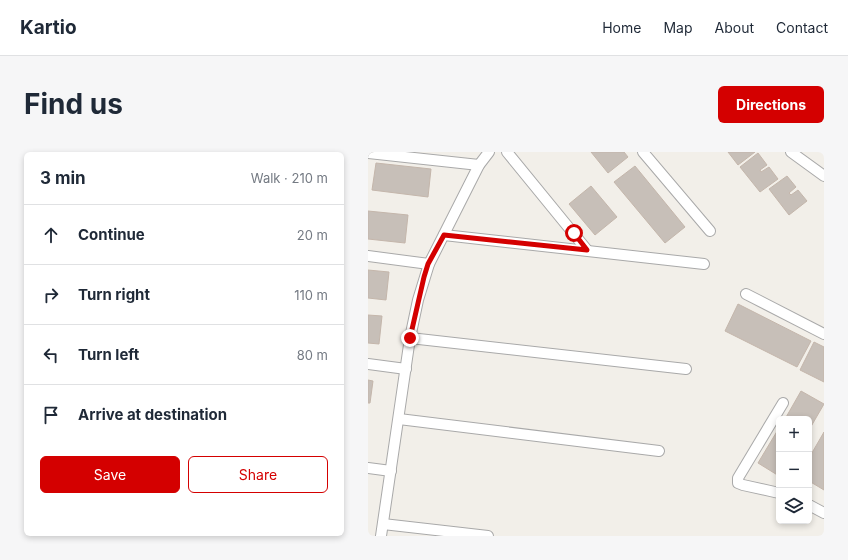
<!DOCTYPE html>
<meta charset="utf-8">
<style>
body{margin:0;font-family:Inter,sans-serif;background:#f6f6f7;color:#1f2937}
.controls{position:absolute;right:12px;bottom:12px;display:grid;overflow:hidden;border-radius:6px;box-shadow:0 2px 6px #0003}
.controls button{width:36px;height:36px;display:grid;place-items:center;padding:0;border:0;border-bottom:1px solid #e0e1e3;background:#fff;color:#1f2937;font:20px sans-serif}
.stop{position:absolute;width:12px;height:12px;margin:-9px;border:3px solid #d40000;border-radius:50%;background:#fff}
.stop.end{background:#d40000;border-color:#fff;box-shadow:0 1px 4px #0008}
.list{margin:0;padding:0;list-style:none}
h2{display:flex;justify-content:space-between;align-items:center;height:52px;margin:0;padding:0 16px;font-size:17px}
h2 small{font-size:13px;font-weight:400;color:#747a83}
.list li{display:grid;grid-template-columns:26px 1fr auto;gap:12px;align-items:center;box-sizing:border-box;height:60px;padding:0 16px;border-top:1px solid #e0e1e3}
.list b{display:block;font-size:15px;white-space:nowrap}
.list em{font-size:13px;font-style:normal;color:#747a83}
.actions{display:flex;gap:8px;padding:12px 16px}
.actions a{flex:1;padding:9px 0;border:1px solid #d40000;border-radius:6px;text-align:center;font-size:14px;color:#d40000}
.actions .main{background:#d40000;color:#fff}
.icon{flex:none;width:22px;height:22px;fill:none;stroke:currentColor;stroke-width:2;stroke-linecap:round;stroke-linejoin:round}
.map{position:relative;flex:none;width:456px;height:384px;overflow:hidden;border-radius:6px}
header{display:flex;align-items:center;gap:24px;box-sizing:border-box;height:56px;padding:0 20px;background:#fff;border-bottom:1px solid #e0e1e3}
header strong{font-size:19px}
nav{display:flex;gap:22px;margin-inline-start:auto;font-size:14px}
.intro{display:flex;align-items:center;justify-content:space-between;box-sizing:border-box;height:96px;padding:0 24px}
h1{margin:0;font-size:28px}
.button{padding:10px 18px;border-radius:6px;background:#d40000;color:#fff;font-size:14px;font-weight:700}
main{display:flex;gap:24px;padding:0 24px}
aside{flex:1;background:#fff;border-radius:6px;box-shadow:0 2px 6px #0003}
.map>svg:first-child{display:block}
.building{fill:#c7bfb8;stroke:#c4b6ab}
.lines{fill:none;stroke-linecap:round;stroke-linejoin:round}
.minor-casing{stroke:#a9a9a9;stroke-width:12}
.minor{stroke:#fff;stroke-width:10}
.route{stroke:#d40000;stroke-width:5}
</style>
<header>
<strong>Kartio</strong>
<nav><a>Home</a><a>Map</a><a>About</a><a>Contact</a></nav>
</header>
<div class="intro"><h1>Find us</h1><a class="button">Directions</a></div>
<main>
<aside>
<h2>3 min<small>Walk · 210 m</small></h2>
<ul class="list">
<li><svg class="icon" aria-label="ahead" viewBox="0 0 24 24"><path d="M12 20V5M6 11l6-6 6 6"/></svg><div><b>Continue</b></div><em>20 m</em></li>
<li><svg class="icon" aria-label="right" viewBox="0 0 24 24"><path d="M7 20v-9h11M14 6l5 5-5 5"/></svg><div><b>Turn right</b></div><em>110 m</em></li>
<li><svg class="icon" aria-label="left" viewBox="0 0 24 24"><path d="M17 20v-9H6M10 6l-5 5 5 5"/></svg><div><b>Turn left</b></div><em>80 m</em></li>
<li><svg class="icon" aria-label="arrive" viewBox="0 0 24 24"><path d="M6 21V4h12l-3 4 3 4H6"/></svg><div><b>Arrive at destination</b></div></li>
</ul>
<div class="actions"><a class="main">Save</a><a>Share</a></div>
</aside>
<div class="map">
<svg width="456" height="384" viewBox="0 0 456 384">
<rect width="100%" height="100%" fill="#f2efe9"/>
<g class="building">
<path d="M223,0H256L260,5L240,21Z"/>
<path d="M360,0H387L370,13Z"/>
<path d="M390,1L399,13L392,18L393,20L401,15L410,27L392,40L372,15Z"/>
<path d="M8,11L63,17L60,45L4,38Z"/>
<path d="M267,14L317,75L297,91L246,30Z"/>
<path d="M419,24L428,35L421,41L423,43L430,38L439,49L421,63L401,37Z"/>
<path d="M223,34L249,65L227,83L201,52Z"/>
<path d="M0,59L40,63L37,91L0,87Z"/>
<path d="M0,118L21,120L18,148L0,146Z"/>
<path d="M370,152L443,189L429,215L357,179Z"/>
<path d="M0,163L14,164L11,192L0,191Z"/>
<path d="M446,190L456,195V230L432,218Z"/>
<path d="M0,228L5,229L2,251H0Z"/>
<path d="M433,239L456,252L441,278V267H417Z"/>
<path d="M411,276V324L390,311Z"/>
<path d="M456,280V338L441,329V306Z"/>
</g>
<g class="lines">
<g class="minor-casing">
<g id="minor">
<path d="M139,0L219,98"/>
<path d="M275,0L342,79"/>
<path d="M423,0L456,24"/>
<path d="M0,1L111,13"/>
<path d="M76,83L336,112"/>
<path d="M0,104L61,112"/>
<path d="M378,142L456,182"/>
<path d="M42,186L318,217"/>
<path d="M0,212L38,217"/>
<path d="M31,267L291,299"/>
<path d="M0,316L23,319"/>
<path d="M411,341L375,333L370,331V326L415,251"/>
<path d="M441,353L456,361"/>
<path d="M15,372L120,384"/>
<path d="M13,384L42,186L50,148L61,112L111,13L121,0"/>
</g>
</g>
<use href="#minor" class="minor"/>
</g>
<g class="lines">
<path class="route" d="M42,186L56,125L60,112L76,83L219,98L206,81"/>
</g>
</svg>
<div class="controls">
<button>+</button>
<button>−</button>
<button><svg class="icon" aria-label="layers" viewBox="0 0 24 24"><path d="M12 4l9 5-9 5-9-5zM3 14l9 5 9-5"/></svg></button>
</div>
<div class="stop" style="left:206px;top:81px"></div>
<div class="stop end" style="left:42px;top:186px"></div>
</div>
</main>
